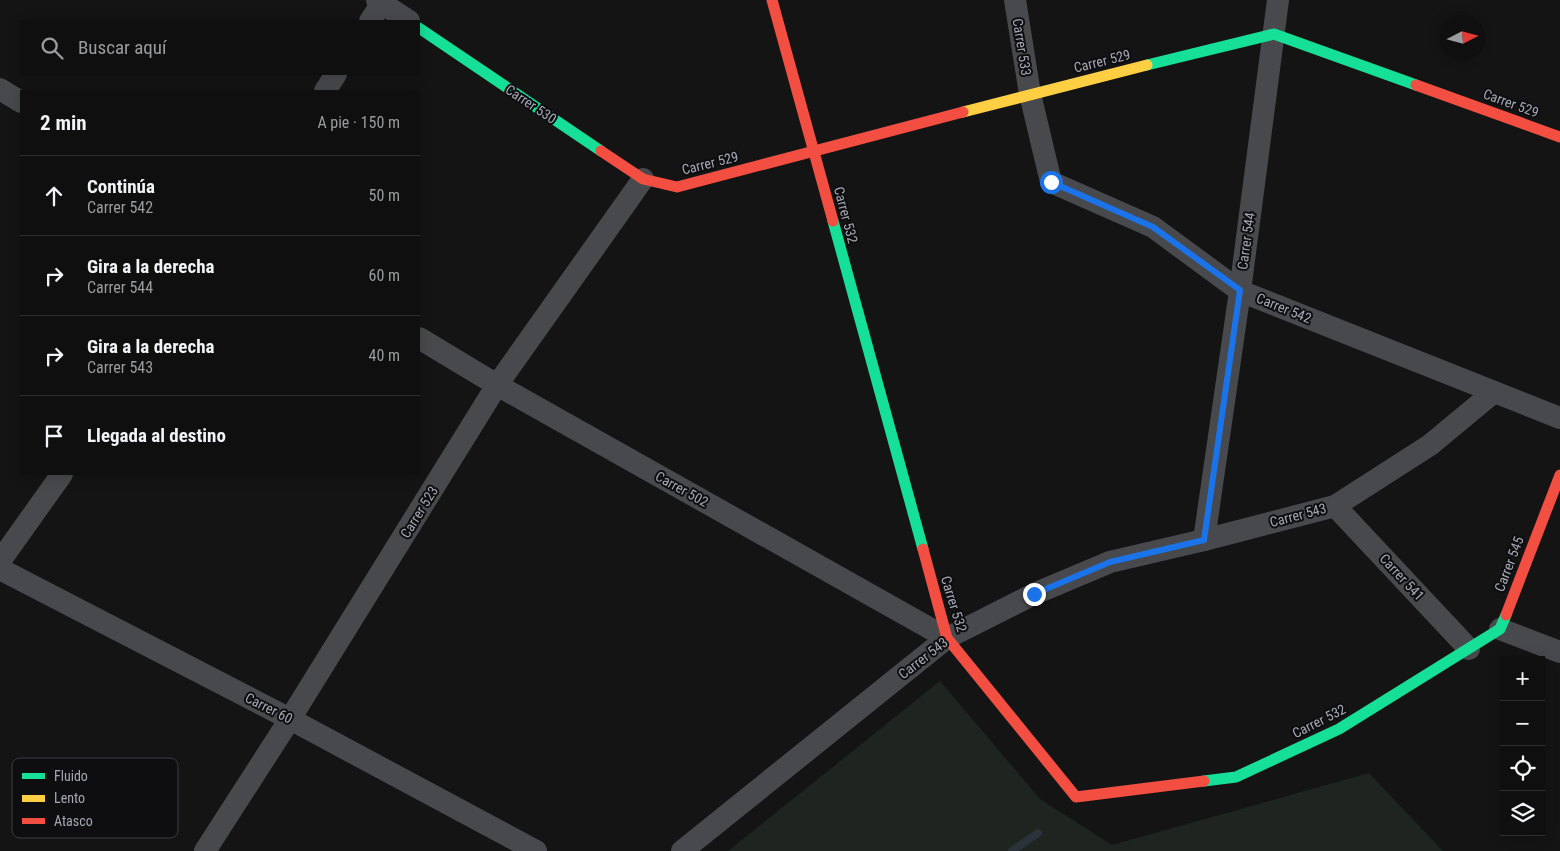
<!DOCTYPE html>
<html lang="es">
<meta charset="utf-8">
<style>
body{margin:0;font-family:"Roboto Condensed",sans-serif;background:#1d1d1d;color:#f1f3f6}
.controls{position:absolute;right:15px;bottom:15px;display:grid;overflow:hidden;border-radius:0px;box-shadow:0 2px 12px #0003}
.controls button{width:45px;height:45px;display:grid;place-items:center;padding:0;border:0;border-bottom:1px solid #2f2f2f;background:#0f0f0f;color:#f1f3f6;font:25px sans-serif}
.compass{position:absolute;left:1440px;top:15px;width:45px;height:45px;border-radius:50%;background:#0f0f0f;box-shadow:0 2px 12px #0003;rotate:84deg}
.stop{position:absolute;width:15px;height:15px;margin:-11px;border:4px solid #1a73e8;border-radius:50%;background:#fff}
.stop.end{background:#1a73e8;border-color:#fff;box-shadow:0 1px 5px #0008}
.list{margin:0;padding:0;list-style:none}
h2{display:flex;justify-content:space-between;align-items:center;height:65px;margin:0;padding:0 20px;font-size:21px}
h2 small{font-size:16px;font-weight:400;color:#9b9c9e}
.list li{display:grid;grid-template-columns:32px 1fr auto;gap:15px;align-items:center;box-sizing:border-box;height:80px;padding:0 20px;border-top:1px solid #2f2f2f}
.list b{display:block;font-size:19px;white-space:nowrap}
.list p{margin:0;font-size:16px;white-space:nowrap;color:#9b9c9e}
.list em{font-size:16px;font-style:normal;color:#9b9c9e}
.icon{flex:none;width:28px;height:28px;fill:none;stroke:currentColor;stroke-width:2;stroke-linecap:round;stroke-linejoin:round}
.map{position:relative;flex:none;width:1560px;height:851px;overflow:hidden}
.search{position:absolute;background:#0f0f0f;box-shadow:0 2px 12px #0003;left:20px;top:20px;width:400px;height:55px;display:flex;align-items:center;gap:12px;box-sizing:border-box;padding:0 18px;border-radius:0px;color:#9b9c9e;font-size:19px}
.panel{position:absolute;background:#0f0f0f;box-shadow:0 2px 12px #0003;left:20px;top:90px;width:400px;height:385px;border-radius:0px}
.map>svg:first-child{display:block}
.green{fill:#1e241f}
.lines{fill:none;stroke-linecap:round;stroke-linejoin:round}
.stream{stroke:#2b3239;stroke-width:8}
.street{stroke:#48494c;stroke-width:22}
.fast{stroke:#16e098;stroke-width:11}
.slow{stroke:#ffcf43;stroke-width:11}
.jam{stroke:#f24e42;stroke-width:11}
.route{stroke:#1a73e8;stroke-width:6}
.labels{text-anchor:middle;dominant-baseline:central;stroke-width:4;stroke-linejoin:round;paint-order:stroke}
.street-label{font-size:14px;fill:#a5a9b4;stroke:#0e0e10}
.key{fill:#0e0e10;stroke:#3b3c41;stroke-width:1}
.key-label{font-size:14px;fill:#a5a9b4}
</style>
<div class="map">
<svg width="1560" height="851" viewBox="0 0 1560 851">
<rect width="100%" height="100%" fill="#141414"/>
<path class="green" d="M940,681L1040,799L1112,845L1369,773L1443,851H728Z"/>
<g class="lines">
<path class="stream" d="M1012,851L1038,833"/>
<g class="street">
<path d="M377,0L409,21"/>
<path d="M1015,0L1030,94L1051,182L1153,227L1240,291L1560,418"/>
<path d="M370,21L382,3"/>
<path d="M0,89L21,102"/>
<path d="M325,91L336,74"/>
<path d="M419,338L497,385L947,638"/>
<path d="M1335,506L1469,649"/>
<path d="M1204,540L1240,291L1278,0"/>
<path d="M0,561L62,474"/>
<path d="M0,569L290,719L536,851"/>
<path d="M1500,629L1560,652"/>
<path d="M205,851L290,719L497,385L643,179"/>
<path d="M682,851L947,638L1034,594L1110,562L1204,540L1335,506L1430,445L1494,392"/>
</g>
<g class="fast">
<path d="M419,28L601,151"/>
<path d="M1147,65L1274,34L1416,85"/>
<path d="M833,221L923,549"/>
<path d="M1204,781L1236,777L1339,729L1500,629L1506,615"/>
</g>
<path class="slow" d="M963,112L1147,65"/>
<g class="jam">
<path d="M772,0L833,221"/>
<path d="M1416,85L1560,137"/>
<path d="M601,151L643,179L677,187L963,112"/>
<path d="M923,549L947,638L1076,797L1204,781"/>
<path d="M1506,615L1560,475"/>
</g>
</g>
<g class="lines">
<path class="route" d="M1034,594L1110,562L1204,540L1240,290L1153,227L1051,182"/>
</g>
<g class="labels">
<g class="street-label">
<text transform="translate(1022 47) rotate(81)">Carrer 533</text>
<text transform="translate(1102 61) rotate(-14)">Carrer 529</text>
<text transform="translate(1511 103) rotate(20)">Carrer 529</text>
<text transform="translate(531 104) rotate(34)">Carrer 530</text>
<text transform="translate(710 163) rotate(-14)">Carrer 529</text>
<text transform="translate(846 215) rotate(75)">Carrer 532</text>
<text transform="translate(1246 241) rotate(-82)">Carrer 544</text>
<text transform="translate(1284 308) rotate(22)">Carrer 542</text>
<text transform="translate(682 489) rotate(29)">Carrer 502</text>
<text transform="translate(419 512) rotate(-58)">Carrer 523</text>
<text transform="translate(1298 515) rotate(-15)">Carrer 543</text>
<text transform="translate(1509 564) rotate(-69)">Carrer 545</text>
<text transform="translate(1402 577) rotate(47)">Carrer 541</text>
<text transform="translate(954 604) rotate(73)">Carrer 532</text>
<text transform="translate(923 658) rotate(-38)">Carrer 543</text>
<text transform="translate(269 708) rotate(27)">Carrer 60</text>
<text transform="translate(1319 721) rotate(-27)">Carrer 532</text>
</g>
</g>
<rect x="12" y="758" width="166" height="80" rx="8" class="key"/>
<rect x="22" y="773" width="23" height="6" fill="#16e098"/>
<rect x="22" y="795" width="23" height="7" fill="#ffcf43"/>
<rect x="22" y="818" width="23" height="6" fill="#f24e42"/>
<g class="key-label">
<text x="54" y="781">Fluido</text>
<text x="54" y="803">Lento</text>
<text x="54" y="826">Atasco</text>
</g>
</svg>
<div class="controls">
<button>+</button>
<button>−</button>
<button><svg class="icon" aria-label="locate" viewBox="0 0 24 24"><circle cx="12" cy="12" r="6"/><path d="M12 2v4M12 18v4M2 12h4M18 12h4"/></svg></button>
<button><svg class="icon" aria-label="layers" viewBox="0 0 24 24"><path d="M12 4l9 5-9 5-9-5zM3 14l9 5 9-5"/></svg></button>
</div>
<svg class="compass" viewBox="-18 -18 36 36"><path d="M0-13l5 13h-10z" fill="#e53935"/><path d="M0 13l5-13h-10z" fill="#9b9c9e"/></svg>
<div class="stop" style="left:1051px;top:182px"></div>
<div class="stop end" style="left:1034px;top:594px"></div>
<div class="search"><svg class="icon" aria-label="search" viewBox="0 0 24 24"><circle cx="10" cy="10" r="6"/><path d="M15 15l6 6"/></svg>Buscar aquí</div>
<section class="panel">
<h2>2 min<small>A pie · 150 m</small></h2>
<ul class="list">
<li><svg class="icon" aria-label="ahead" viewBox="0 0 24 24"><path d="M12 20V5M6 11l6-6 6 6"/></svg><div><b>Continúa</b><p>Carrer 542</p></div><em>50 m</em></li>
<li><svg class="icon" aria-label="right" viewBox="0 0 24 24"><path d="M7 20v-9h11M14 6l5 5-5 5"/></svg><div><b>Gira a la derecha</b><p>Carrer 544</p></div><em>60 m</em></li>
<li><svg class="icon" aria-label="right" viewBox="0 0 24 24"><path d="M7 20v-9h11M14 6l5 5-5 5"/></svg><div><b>Gira a la derecha</b><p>Carrer 543</p></div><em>40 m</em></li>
<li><svg class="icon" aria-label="arrive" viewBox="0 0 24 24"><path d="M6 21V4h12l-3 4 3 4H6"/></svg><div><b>Llegada al destino</b></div></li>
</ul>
</section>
</div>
